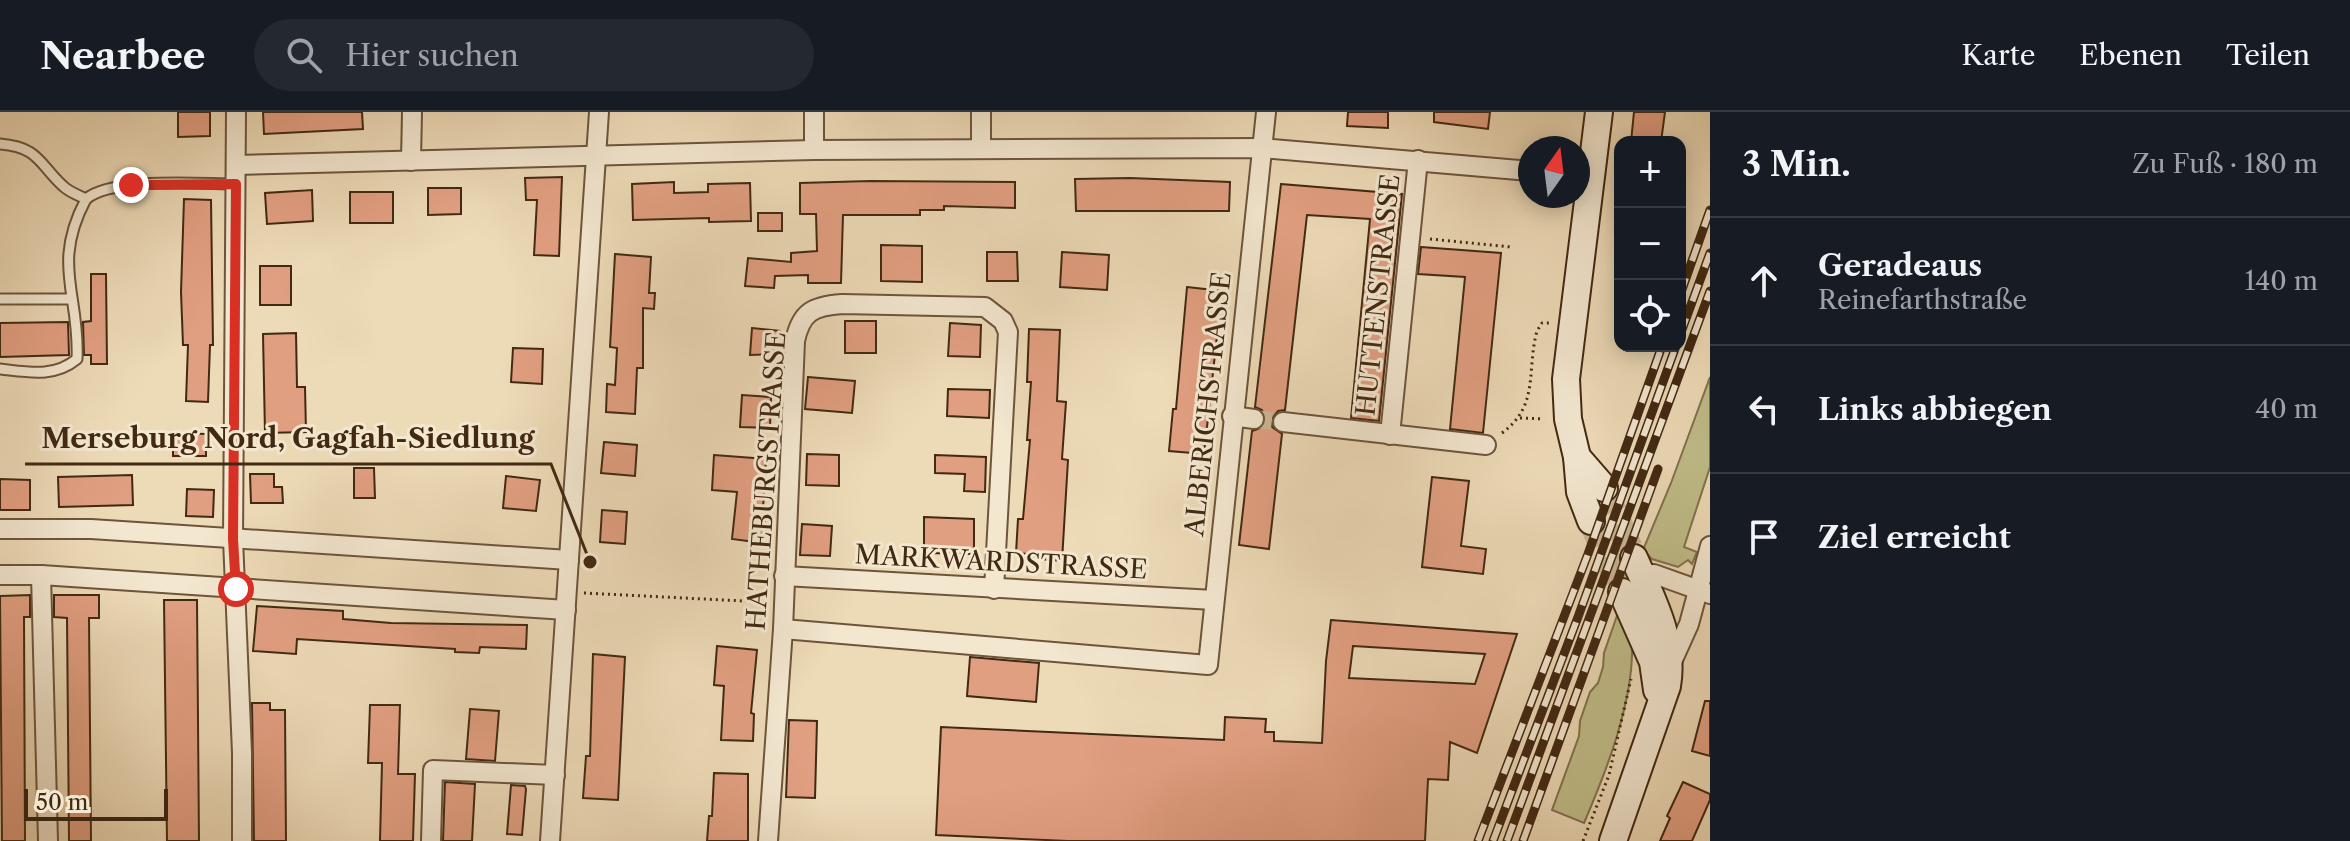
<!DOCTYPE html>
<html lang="de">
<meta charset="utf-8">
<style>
body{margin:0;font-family:"Libre Caslon Text",serif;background:#242831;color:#f1f3f6}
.controls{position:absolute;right:24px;top:24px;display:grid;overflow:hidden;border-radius:16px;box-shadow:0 4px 20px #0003}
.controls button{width:72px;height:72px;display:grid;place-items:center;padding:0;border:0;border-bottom:2px solid #363941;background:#171b24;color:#f1f3f6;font:40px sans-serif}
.compass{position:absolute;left:1518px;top:24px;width:72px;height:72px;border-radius:50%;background:#171b24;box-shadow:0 4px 20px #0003;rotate:14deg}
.scale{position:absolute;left:24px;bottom:20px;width:144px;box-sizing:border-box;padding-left:8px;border:4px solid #422912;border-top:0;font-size:22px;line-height:28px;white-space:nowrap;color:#422912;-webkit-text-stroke:6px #f3e7d0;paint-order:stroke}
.stop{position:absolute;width:24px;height:24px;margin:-18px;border:6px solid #d93025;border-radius:50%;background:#fff}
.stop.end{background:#d93025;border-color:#fff;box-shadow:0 2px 8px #0008}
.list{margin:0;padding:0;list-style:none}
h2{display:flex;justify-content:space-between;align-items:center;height:104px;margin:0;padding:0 32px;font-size:34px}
h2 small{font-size:26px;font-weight:400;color:#9ea1a6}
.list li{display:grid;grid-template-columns:52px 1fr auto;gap:24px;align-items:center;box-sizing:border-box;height:128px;padding:0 32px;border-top:2px solid #363941}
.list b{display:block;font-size:30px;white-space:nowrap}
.list p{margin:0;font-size:26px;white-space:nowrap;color:#9ea1a6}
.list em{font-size:26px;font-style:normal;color:#9ea1a6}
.icon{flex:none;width:44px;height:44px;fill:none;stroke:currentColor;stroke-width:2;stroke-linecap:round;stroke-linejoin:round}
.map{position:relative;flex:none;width:1710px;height:729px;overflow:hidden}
header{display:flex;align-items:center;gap:48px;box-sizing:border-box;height:112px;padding:0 40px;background:#171b24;border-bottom:2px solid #363941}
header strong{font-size:38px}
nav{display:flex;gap:44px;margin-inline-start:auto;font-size:28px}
.search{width:560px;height:72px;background:#242831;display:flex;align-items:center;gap:20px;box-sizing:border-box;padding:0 28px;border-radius:44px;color:#9ea1a6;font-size:30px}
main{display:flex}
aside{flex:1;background:#171b24}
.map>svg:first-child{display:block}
.green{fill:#c0bd89;stroke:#81734e;stroke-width:2}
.building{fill:#e19f81;stroke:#422912;stroke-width:2;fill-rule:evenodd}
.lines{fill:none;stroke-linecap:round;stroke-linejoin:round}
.minor-tunnel{stroke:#cbb796;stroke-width:18;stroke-dasharray:18 9;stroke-linecap:butt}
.secondary-tunnel{stroke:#cbb796;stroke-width:26;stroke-dasharray:26 13;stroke-linecap:butt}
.service-casing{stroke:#6d553b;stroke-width:13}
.minor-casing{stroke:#6d553b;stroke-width:22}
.secondary-casing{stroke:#422912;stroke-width:30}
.path{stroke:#422912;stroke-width:3;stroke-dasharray:2 4;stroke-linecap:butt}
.service{stroke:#f3e7d0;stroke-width:9}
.minor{stroke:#f3e7d0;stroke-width:18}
.secondary{stroke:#f3e7d0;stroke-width:26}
.rail-casing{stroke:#422912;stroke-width:9}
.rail{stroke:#f3e7d0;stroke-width:6;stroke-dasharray:18;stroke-linecap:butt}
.route{stroke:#d93025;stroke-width:10}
.labels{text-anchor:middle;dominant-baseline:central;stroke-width:6;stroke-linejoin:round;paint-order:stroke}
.street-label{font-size:26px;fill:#422912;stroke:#f3e7d0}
.leader{fill:none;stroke:#422912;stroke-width:3}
.callout-dot{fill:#422912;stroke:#f3e7d0;stroke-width:3}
.callout-label{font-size:28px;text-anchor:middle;font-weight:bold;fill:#422912;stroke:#f3e7d0;stroke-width:6;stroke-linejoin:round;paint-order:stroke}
</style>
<header>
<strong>Nearbee</strong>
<div class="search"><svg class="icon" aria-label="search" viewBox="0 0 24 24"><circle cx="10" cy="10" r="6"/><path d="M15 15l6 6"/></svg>Hier suchen</div>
<nav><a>Karte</a><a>Ebenen</a><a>Teilen</a></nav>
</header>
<main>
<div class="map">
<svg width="1710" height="729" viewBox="0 0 1710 729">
<rect width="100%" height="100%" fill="#eddab7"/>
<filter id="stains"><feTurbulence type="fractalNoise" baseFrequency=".0025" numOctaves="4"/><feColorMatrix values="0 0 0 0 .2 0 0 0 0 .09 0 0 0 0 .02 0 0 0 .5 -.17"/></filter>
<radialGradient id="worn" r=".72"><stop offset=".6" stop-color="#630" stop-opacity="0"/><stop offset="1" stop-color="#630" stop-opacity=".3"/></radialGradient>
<g class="green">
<path d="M1710,265V355L1684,435L1697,440L1692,452L1688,448L1678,455L1652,447L1643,438L1671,371Z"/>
<path d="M1619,498C1623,508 1632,521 1632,532C1634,589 1606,660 1584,711L1552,698L1579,624L1580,609L1590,580L1598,571L1603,555L1604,541Z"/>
</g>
<g class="building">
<path d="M178,0H210V24L178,25Z"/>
<path d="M263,0H362L363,17L264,22Z"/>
<path d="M1348,0H1388V16L1347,14Z"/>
<path d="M1434,0H1490L1488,17L1434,10Z"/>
<path d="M1634,0H1665L1661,30H1631Z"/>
<path d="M562,65L559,144L534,143L537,88H526L525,66Z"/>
<path d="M1130,66L1230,70L1229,99H1076L1075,67Z"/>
<path d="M870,69L1015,70V96L944,94V98H920V103H843L841,171H808V163L775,164L774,176L745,174L748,146L791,150V141L817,139L816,102H800V71Z"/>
<path d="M674,70V81L708,80V72L750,71L751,109L709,110V106L633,108L632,72Z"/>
<path d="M1281,72L1402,82L1379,309L1351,306L1370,107L1307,103L1285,298L1278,299L1271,308L1272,315L1282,322L1269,437L1239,433L1252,319L1263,315L1266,308L1262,298L1255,295Z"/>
<path d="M428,76H461V102L428,103Z"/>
<path d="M312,78L313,109L267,112L265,81Z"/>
<rect x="350" y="80" width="43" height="31"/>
<path d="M184,87L211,88L213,233H210L208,290L186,289L188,233H183L181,180Z"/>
<rect x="758" y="101" width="24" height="18"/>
<path d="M881,133L922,134V170L881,169Z"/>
<path d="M1421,135L1501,141L1483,321L1450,317L1465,165L1418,162Z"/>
<path d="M987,140H1017L1018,169H987Z"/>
<path d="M1062,140L1109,143L1107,178L1060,175Z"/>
<path d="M615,142L651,145L649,181H655L654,197L643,196V256H637L635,302L606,300L607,272L615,273L617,236L610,235Z"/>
<rect x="260" y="154" width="31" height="39"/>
<path d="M91,162H106L107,252H91V243H84L83,210L91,209Z"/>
<path d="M1187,175L1222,179L1204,342L1169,339L1173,297H1176Z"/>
<rect x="845" y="209" width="31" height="32"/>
<path d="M68,210L69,243L0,245V211Z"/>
<path d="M950,211L981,213L980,245L948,244Z"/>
<path d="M752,216L780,219L778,242L750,243Z"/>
<path d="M1029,217L1060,218L1057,289L1066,290L1062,347L1068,348L1062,449L1027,446V442L1016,441L1018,407H1023L1030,328H1027L1031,270H1027Z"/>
<path d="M296,221L297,275H305L306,320L265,321L263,222Z"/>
<path d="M513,236L543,237L542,272L511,270Z"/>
<path d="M808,265L855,269L852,301L805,297Z"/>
<path d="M948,277L990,278L989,306L947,304Z"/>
<path d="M742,283L771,285L770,316L740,315Z"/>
<path d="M173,321L206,322V344H173Z"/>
<path d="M604,330L637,333L635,364L601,361Z"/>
<path d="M807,342L839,343V374L806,373Z"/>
<path d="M714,343L766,347L763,397H766L763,431L732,427L737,380L712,378Z"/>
<path d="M935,343L986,345L985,380L964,379L965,362L935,361Z"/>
<path d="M354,356H374L375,386H354Z"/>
<path d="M250,362H274V375H282L283,391H251Z"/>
<path d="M132,363L133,393L59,395L58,365Z"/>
<path d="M506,364L540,368L536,399L503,396Z"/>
<path d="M1432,365L1469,369L1461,434L1486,437L1483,462L1422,455Z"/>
<path d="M0,367L30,368V398H0Z"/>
<path d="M187,377L214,378L213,405L186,404Z"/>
<path d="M602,398L627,400L625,432L600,430Z"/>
<path d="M924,405L974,407V442L924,441Z"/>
<path d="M802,412L832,414L830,444L800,443Z"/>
<path d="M30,483V505H24L25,729H2L0,484Z"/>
<path d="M54,483H99V506H89L91,729H69L67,506L54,505Z"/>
<path d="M164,488H197L199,729H167Z"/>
<path d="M257,494L343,499V507L391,511L527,513L526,537L480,535L479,541L455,540V537L297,527L296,542L253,539Z"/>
<path d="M1331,508L1517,522L1477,641L1450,630L1448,668L1428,667L1425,729H1068L936,723L941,615L1224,628L1225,605L1266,607L1265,620H1274V629L1322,631L1326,549ZM1353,534L1485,542L1475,572L1349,566Z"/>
<path d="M717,534L757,538L751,601L754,602L753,629L721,628L724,574L714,573Z"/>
<path d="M593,542L625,545L618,688L583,686L586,644H590Z"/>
<path d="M970,545L1039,551L1036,590L967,584Z"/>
<path d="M1705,589H1710V644L1692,639Z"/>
<path d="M252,591H270V598H285L286,729H254Z"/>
<path d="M370,593H400L398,662H415L413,729H380L382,651H368Z"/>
<path d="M470,597L499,599L495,649L466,647Z"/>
<path d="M789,608L817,609L815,686L786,685Z"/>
<path d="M714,661L748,662V729H707L709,704H712Z"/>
<path d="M445,670L475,672L472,729H443Z"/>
<path d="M1683,670L1710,682V688L1692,729H1660L1670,706L1667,704Z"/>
<path d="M511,673L525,674L526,677L522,723L507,722Z"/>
</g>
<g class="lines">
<path class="minor-tunnel" d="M1254,307L1283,310"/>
<g class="secondary-tunnel">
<path d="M1604,376L1634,446"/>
<path d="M1591,409L1622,480"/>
</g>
<g class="service-casing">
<g id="service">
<path d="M0,32C39,35 39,52 63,74C69,80 78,83 86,87C112,65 200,72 236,72"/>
<path d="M0,187H71"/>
<path d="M0,257C28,260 54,266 77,247C80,182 51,153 86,87"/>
</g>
</g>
<g class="minor-casing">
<g id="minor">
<path d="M236,0L233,427L242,641V729"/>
<path d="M814,0V38"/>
<path d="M981,0V37"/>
<path d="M411,49L412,0"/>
<path d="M236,53L814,38L1262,36L1530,59"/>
<path d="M1232,304L1254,307"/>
<path d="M1283,310L1486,333"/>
<path d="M1390,323L1418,48"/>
<path d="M0,417H91L569,448"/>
<path d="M0,463H41L566,498"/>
<path d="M41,463L48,729"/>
<path d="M1641,463L1654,462L1710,482"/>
<path d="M784,464L1214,488"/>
<path d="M783,517L1208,553L1266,0"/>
<path d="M1671,552L1689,512L1710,434"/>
<path d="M431,729L433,658L555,663"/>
<path d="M550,729L599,0"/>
<path d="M768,729L783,517L795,229C801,200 813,194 842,192L985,195L1003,209L1008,220L994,477"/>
</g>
</g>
<g class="secondary-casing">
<g id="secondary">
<path d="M1577,345L1604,376"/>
<path d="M1591,409L1580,380L1577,345L1568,307L1566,267L1599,0"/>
<path d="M1622,480L1653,550L1657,578"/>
<path d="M1613,729L1667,574C1675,529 1652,487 1634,446"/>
</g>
</g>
<g class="path">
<path d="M1430,127L1511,135"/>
<path d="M1520,306L1544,307"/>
<path d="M1502,321C1540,293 1526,259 1537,219L1542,211H1551"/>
<path d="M584,481L764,490"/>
<path d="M1583,729L1609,663L1631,567"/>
</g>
<use href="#service" class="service"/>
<use href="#minor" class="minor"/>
<use href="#secondary" class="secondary"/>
<g class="rail-casing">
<g id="rail">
<path d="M1680,183L1710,98"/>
<path d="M1680,223L1710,141"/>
<path d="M1478,729L1588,442L1662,234"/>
<path d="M1493,729L1578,505L1676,234"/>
<path d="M1507,729L1710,179"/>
<path d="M1523,729L1658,357"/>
</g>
</g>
<use href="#rail" class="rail"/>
</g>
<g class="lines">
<path class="route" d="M131,73L236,72L233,427L236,477"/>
</g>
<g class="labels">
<g class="street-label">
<text transform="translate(1378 183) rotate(-84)">HUTTENSTRASSE</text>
<text transform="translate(1208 292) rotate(-84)">ALBERICHSTRASSE</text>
<text transform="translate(766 369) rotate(-86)">HATHEBURGSTRASSE</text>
<text transform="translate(1001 450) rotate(3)">MARKWARDSTRASSE</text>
</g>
</g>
<path class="leader" d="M590 450L551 352H25"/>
<circle class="callout-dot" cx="590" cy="450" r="8"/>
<g class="callout-label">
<text x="288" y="336">Merseburg Nord, Gagfah-Siedlung</text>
</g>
<rect width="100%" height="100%" filter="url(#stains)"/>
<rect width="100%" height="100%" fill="url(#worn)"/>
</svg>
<div class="controls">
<button>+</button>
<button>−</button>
<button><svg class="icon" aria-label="locate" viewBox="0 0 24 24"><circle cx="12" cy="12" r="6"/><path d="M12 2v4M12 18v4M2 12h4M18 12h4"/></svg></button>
</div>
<svg class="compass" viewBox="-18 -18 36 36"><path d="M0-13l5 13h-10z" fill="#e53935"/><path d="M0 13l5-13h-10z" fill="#9ea1a6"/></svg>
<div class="scale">50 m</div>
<div class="stop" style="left:236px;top:477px"></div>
<div class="stop end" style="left:131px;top:73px"></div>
</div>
<aside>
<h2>3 Min.<small>Zu Fuß · 180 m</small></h2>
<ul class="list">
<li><svg class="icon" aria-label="ahead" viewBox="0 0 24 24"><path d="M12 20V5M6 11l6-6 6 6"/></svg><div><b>Geradeaus</b><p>Reinefarthstraße</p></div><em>140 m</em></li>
<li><svg class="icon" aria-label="left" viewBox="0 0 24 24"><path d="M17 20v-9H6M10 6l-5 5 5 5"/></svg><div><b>Links abbiegen</b></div><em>40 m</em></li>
<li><svg class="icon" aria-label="arrive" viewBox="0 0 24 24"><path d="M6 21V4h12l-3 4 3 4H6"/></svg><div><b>Ziel erreicht</b></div></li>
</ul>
</aside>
</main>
